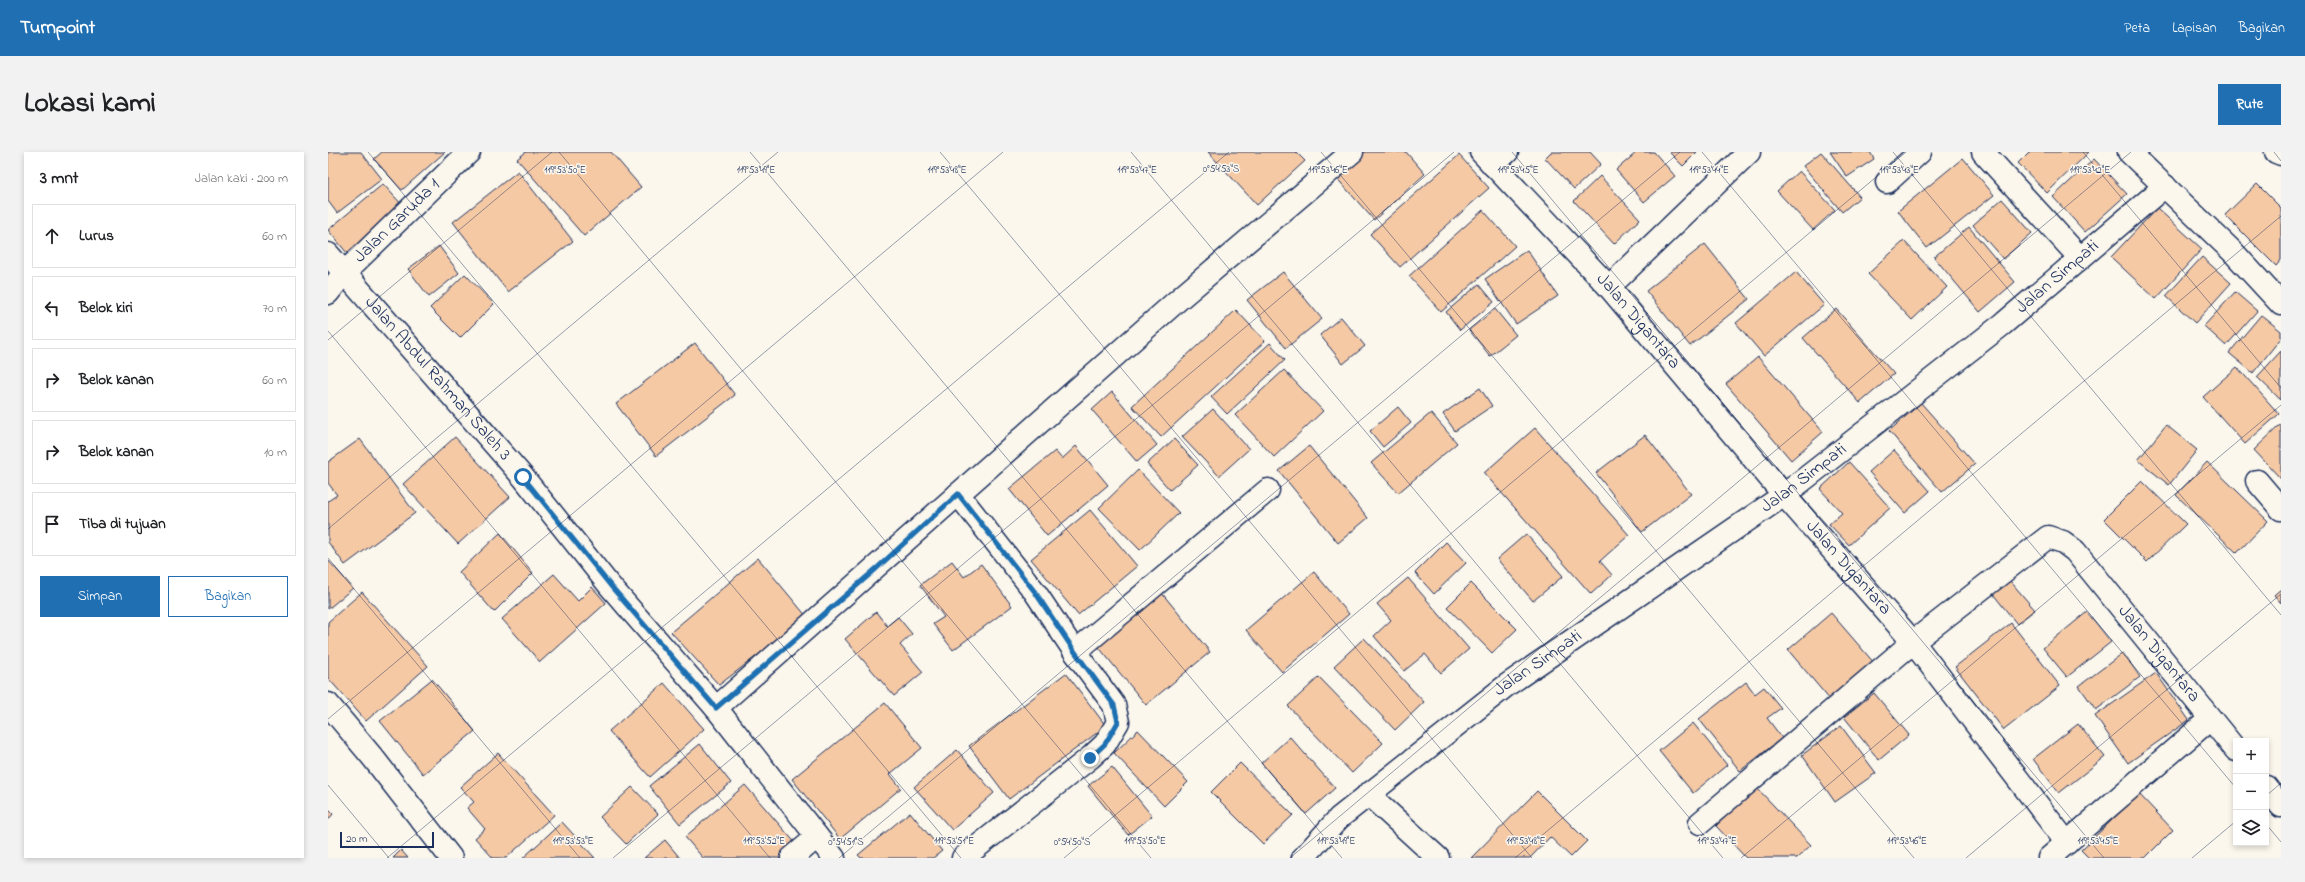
<!DOCTYPE html>
<html lang="id">
<meta charset="utf-8">
<style>
body{margin:0;font-family:"Indie Flower",sans-serif;background:#f2f2f2;color:#202124}
.controls{position:absolute;right:12px;bottom:12px;display:grid;overflow:hidden;border-radius:0px;box-shadow:0 2px 6px #0003}
.controls button{width:36px;height:36px;display:grid;place-items:center;padding:0;border:0;border-bottom:1px solid #e0e0e0;background:#fff;color:#202124;font:20px sans-serif}
.scale{position:absolute;left:12px;bottom:10px;width:94px;box-sizing:border-box;padding-left:4px;border:2px solid #1b2f5e;border-top:0;font-size:11px;line-height:14px;white-space:nowrap;color:#1b2f5e;-webkit-text-stroke:3px #fbf7ec;paint-order:stroke}
.stop{position:absolute;width:12px;height:12px;margin:-9px;border:3px solid #1f6fb2;border-radius:50%;background:#fff}
.stop.end{background:#1f6fb2;border-color:#fff;box-shadow:0 1px 4px #0008}
.list{margin:0;padding:0;list-style:none}
h2{display:flex;justify-content:space-between;align-items:center;height:52px;margin:0;padding:0 16px;font-size:17px}
h2 small{font-size:13px;font-weight:400;color:#757577}
.list li{display:grid;grid-template-columns:26px 1fr auto;gap:12px;align-items:center;box-sizing:border-box;height:64px;margin:0 8px 8px;padding:0 8px;border:1px solid #e0e0e0;border-radius:0px}
.list b{display:block;font-size:15px;white-space:nowrap}
.list em{font-size:13px;font-style:normal;color:#757577}
.actions{display:flex;gap:8px;padding:12px 16px}
.actions a{flex:1;padding:9px 0;border:1px solid #1f6fb2;border-radius:0px;text-align:center;font-size:14px;color:#1f6fb2}
.actions .main{background:#1f6fb2;color:#fff}
.icon{flex:none;width:22px;height:22px;fill:none;stroke:currentColor;stroke-width:2;stroke-linecap:round;stroke-linejoin:round}
.map{position:relative;flex:none;width:1953px;height:706px;overflow:hidden;border-radius:0px}
header{display:flex;align-items:center;gap:24px;box-sizing:border-box;height:56px;padding:0 20px;background:#1f6fb2;color:#fff}
header strong{font-size:19px}
nav{display:flex;gap:22px;margin-inline-start:auto;font-size:14px}
.intro{display:flex;align-items:center;justify-content:space-between;box-sizing:border-box;height:96px;padding:0 24px}
h1{margin:0;font-size:28px}
.button{padding:10px 18px;border-radius:0px;background:#1f6fb2;color:#fff;font-size:14px;font-weight:700}
main{display:flex;gap:24px;padding:0 24px}
aside{flex:1;background:#fff;border-radius:0px;box-shadow:0 2px 6px #0003}
.map>svg:first-child{display:block}
.building{fill:#f6c9a5;stroke:#1b2f5e}
.lines{fill:none;stroke-linecap:round;stroke-linejoin:round}
.street-casing{stroke:#1b2f5e;stroke-width:25}
.street{stroke:#fbf7ec;stroke-width:22}
.route{stroke:#1f6fb2;stroke-width:5}
.ticks{fill:none;stroke:#1b2f5e;stroke-width:1;stroke-opacity:0.45}
.labels{text-anchor:middle;dominant-baseline:central;stroke-width:3;stroke-linejoin:round;paint-order:stroke}
.street-label{font-size:18px;fill:#1b2f5e;stroke:#fbf7ec}
.ticks-label{font-size:10px;text-anchor:middle;fill:#1b2f5e;stroke:#fbf7ec;stroke-width:3;stroke-linejoin:round;paint-order:stroke}
</style>
<header>
<strong>Turnpoint</strong>
<nav><a>Peta</a><a>Lapisan</a><a>Bagikan</a></nav>
</header>
<div class="intro"><h1>Lokasi kami</h1><a class="button">Rute</a></div>
<main>
<aside>
<h2>3 mnt<small>Jalan kaki · 200 m</small></h2>
<ul class="list">
<li><svg class="icon" aria-label="ahead" viewBox="0 0 24 24"><path d="M12 20V5M6 11l6-6 6 6"/></svg><div><b>Lurus</b></div><em>60 m</em></li>
<li><svg class="icon" aria-label="left" viewBox="0 0 24 24"><path d="M17 20v-9H6M10 6l-5 5 5 5"/></svg><div><b>Belok kiri</b></div><em>70 m</em></li>
<li><svg class="icon" aria-label="right" viewBox="0 0 24 24"><path d="M7 20v-9h11M14 6l5 5-5 5"/></svg><div><b>Belok kanan</b></div><em>60 m</em></li>
<li><svg class="icon" aria-label="right" viewBox="0 0 24 24"><path d="M7 20v-9h11M14 6l5 5-5 5"/></svg><div><b>Belok kanan</b></div><em>10 m</em></li>
<li><svg class="icon" aria-label="arrive" viewBox="0 0 24 24"><path d="M6 21V4h12l-3 4 3 4H6"/></svg><div><b>Tiba di tujuan</b></div></li>
</ul>
<div class="actions"><a class="main">Simpan</a><a>Bagikan</a></div>
</aside>
<div class="map">
<svg width="1953" height="706" viewBox="0 0 1953 706">
<rect width="100%" height="100%" fill="#fbf7ec"/>
<filter id="ink" filterUnits="userSpaceOnUse"><feTurbulence type="fractalNoise" baseFrequency=".025" numOctaves="2"/><feDisplacementMap in="SourceGraphic" scale="8" xChannelSelector="R" yChannelSelector="G"/><feConvolveMatrix kernelMatrix="1 2 1 2 8 2 1 2 1" color-interpolation-filters="sRGB"/></filter>
<g filter="url(#ink)">
<g class="building">
<path d="M0,0H33L54,27L9,61L0,49Z"/>
<path d="M54,0H117L74,38L46,7Z"/>
<path d="M198,0H283L313,35L256,84L189,7Z"/>
<path d="M880,0H968L977,9L929,53Z"/>
<path d="M1029,0H1078L1097,22L1046,68L1005,22Z"/>
<path d="M1223,0H1262L1273,12L1246,37L1217,6Z"/>
<path d="M1309,0H1326L1347,24L1316,50L1288,18Z"/>
<path d="M1341,0H1369L1355,14Z"/>
<path d="M1493,0L1532,45L1514,60L1475,14Z"/>
<path d="M1502,0H1542L1546,7L1519,25Z"/>
<path d="M1701,0H1761L1719,41L1690,11Z"/>
<path d="M1131,3L1161,36L1072,115L1042,82Z"/>
<path d="M1635,6L1666,43L1599,96L1570,59Z"/>
<path d="M1766,7L1799,42L1757,80L1725,45Z"/>
<path d="M190,19L245,89L180,140L125,70Z"/>
<path d="M1471,19L1507,58L1485,78L1449,39Z"/>
<path d="M1272,24L1312,67L1286,92L1246,49Z"/>
<path d="M55,32L75,54L19,101L0,78Z"/>
<path d="M1929,32L1953,56V108L1948,114L1897,63Z"/>
<path d="M1674,47L1704,81L1675,107L1645,73Z"/>
<path d="M1829,56L1874,97L1828,147L1783,105Z"/>
<path d="M1155,58L1187,94L1113,160L1081,124Z"/>
<path d="M1641,75L1687,130L1652,160L1606,105Z"/>
<path d="M1576,89L1619,135L1584,168L1540,122Z"/>
<path d="M1377,92L1421,147L1362,194L1318,139Z"/>
<path d="M111,94L131,121L101,145L80,117Z"/>
<path d="M1199,98L1230,144L1188,172L1157,127Z"/>
<path d="M1874,105L1903,131L1867,171L1838,144Z"/>
<path d="M955,120L994,167L958,196L919,148Z"/>
<path d="M1468,120L1496,153L1436,204L1408,171Z"/>
<path d="M137,122L166,152L132,186L102,156Z"/>
<path d="M1151,132L1166,150L1132,178L1118,160Z"/>
<path d="M1907,140L1929,159L1898,194L1876,174Z"/>
<path d="M1167,157L1188,183L1162,204L1141,178Z"/>
<path d="M1508,157L1566,222L1532,251L1475,186Z"/>
<path d="M908,158L937,189L833,285L804,254Z"/>
<path d="M1933,163L1953,179V186L1925,221L1901,201Z"/>
<path d="M1013,165L1037,194L1015,212L992,183Z"/>
<path d="M367,191L407,243L328,304L288,252Z"/>
<path d="M942,191L957,208L899,262L883,245Z"/>
<path d="M1953,199V248L1929,225Z"/>
<path d="M1430,205L1495,280L1463,308L1398,232Z"/>
<path d="M1909,215L1951,262L1917,292L1875,245Z"/>
<path d="M956,218L995,259L946,305L907,263Z"/>
<path d="M1152,236L1164,254L1127,279L1115,262Z"/>
<path d="M784,240L829,293L809,310L764,258Z"/>
<path d="M1593,251L1647,312L1614,340L1561,279Z"/>
<path d="M1070,255L1083,271L1055,295L1042,279Z"/>
<path d="M885,257L921,297L891,324L854,285Z"/>
<path d="M1103,261L1129,291L1070,341L1043,311Z"/>
<path d="M1953,272V327L1926,298Z"/>
<path d="M1838,273L1869,298L1841,333L1810,308Z"/>
<path d="M1207,276L1301,383L1272,409L1284,423L1263,442L1156,321Z"/>
<path d="M1317,283L1363,342L1314,380L1268,321Z"/>
<path d="M127,285L182,345L130,392L75,332Z"/>
<path d="M32,287L87,361L17,413L0,390V349L9,343L0,331V310Z"/>
<path d="M846,287L870,313L842,338L819,312Z"/>
<path d="M748,294L780,333L719,384L681,337L727,299L734,307Z"/>
<path d="M981,294L1040,366L1010,391L951,319Z"/>
<path d="M1566,298L1602,339L1577,361L1541,320Z"/>
<path d="M1521,310L1562,356L1521,393L1501,372L1514,361L1492,337Z"/>
<path d="M1879,310L1940,369L1909,401L1848,343Z"/>
<path d="M810,318L851,361L812,398L771,356Z"/>
<path d="M1814,329L1858,372L1819,410L1776,367Z"/>
<path d="M762,358L809,414L750,463L703,407Z"/>
<path d="M172,381L205,421L166,460L131,420Z"/>
<path d="M1198,382L1235,424L1205,449L1169,407Z"/>
<path d="M1118,390L1138,411L1106,442L1087,421Z"/>
<path d="M430,406L479,465L391,533L343,480Z"/>
<path d="M0,408L25,436L0,457Z"/>
<path d="M624,409L636,425L653,412L684,454L625,498L605,472L616,465L592,433Z"/>
<path d="M986,420L1021,462L954,520L918,478Z"/>
<path d="M226,422L250,449L264,435L278,451L212,510L174,467Z"/>
<path d="M1677,423L1707,458L1689,472L1661,437Z"/>
<path d="M1080,426L1141,497L1113,521L1097,502L1076,519L1046,484L1063,468L1049,452Z"/>
<path d="M1143,431L1189,477L1164,501L1119,455Z"/>
<path d="M1953,437V451L1946,443Z"/>
<path d="M34,440L100,514L38,569L0,526V470Z"/>
<path d="M833,440L882,500L818,553L769,493Z"/>
<path d="M548,460L559,474L570,465L584,482L572,493L595,520L566,544L517,487Z"/>
<path d="M1759,460L1783,490L1739,525L1715,496Z"/>
<path d="M1503,461L1547,512L1503,549L1460,498Z"/>
<path d="M1683,471L1732,534L1676,578L1627,515Z"/>
<path d="M1036,486L1096,550L1067,578L1006,514Z"/>
<path d="M1795,501L1812,525L1768,558L1751,534Z"/>
<path d="M738,521L778,574L681,647L641,594Z"/>
<path d="M1828,521L1861,568L1800,611L1767,564Z"/>
<path d="M991,525L1055,591L1024,621L960,554Z"/>
<path d="M104,527L147,579L95,622L52,569Z"/>
<path d="M1418,530L1427,542L1436,535L1453,556L1439,566L1454,586L1412,619L1371,567Z"/>
<path d="M336,531L376,577L322,625L281,579Z"/>
<path d="M1546,541L1581,583L1551,608L1516,565Z"/>
<path d="M557,551L594,596L562,622L573,636L512,687L464,627Z"/>
<path d="M1365,571L1399,613L1365,641L1331,599Z"/>
<path d="M1750,572L1777,605L1731,641L1705,607Z"/>
<path d="M1513,574L1548,621L1507,650L1474,603Z"/>
<path d="M810,578L860,630L836,654L786,601Z"/>
<path d="M962,585L1007,636L978,662L933,611Z"/>
<path d="M372,592L403,631L352,672L321,634Z"/>
<path d="M629,598L666,641L624,678L586,635Z"/>
<path d="M170,601L226,663L178,706H165L147,686L157,677L139,656L146,650L132,635Z"/>
<path d="M912,611L965,663L935,692L883,640Z"/>
<path d="M784,615L824,664L800,683L760,634Z"/>
<path d="M417,633L470,694L456,706H375L357,685Z"/>
<path d="M304,635L330,662L298,692L272,665Z"/>
<path d="M1428,635L1483,693L1469,706H1418L1388,674Z"/>
<path d="M1209,639L1259,689L1243,705L1222,685L1202,706H1143Z"/>
<path d="M1811,642L1845,678L1817,706H1761L1753,698Z"/>
<path d="M0,657L5,662L0,668Z"/>
<path d="M582,660L614,699L605,706H533L530,703Z"/>
<path d="M234,670L267,706H195Z"/>
<path d="M337,688L352,706H316Z"/>
<path d="M73,698L80,706H65Z"/>
</g>
<g class="lines">
<g class="street-casing">
<g id="street">
<path id="s1" d="M1153,0L1281,135L1456,343L1585,490L1720,385L1735,390L1747,399L1908,598"/>
<path d="M1655,0L1752,106"/>
<path d="M1801,0L1905,100L1953,152"/>
<path d="M1948,0L1953,2"/>
<path d="M1165,13L1179,0"/>
<path d="M1559,30L1592,0"/>
<path id="s2" d="M0,102L195,325L281,433L388,556L506,706"/>
<path d="M1281,135L1421,0"/>
<path id="s3" d="M0,141L16,121L141,0"/>
<path d="M1929,329L1953,357"/>
<path d="M630,342L707,440L747,500L786,553L790,570L777,592L763,605L635,706"/>
<path d="M747,500L940,338"/>
<path d="M0,552L46,607L123,706"/>
<path d="M388,556L850,148L1024,0"/>
<path d="M1938,635L1953,654"/>
<path d="M1040,642L1110,706"/>
<path d="M1372,671L1585,490L1739,691"/>
<path d="M464,706L489,685"/>
<path id="s4" d="M975,706L1011,666L1179,533L1456,343L1675,172L1837,34"/>
<path d="M1721,706L1882,567"/>
</g>
</g>
<use href="#street" class="street"/>
</g>
</g>
<g class="lines" filter="url(#ink)">
<path class="route" d="M195,325L282,433L388,556L549,416L630,342L707,440L747,500L786,553L790,570L777,592L762,606"/>
</g>
<path class="ticks" d="M40,0L633,706M231,0L823,706M422,0L1014,706M612,0L1204,706M803,0L1395,706M993,0L1586,706M1184,0L1776,706M1374,0L1908,636M1565,0L1953,463M1755,0L1953,236M1946,0L1953,9M0,179L442,706M0,188L224,0M0,377L450,0M0,406L252,706M0,567L675,0M0,633L61,706M1938,644L1953,631M1938,672L1953,690M59,706L901,0M285,706L1126,0M511,706L1352,0M736,706L1578,0M962,706L1803,0M1187,706L1953,64M1413,706L1953,253M1638,706L1953,442M1864,706L1908,669"/>
<g class="labels">
<g class="street-label">
<text stroke="none"><textPath href="#s3" startOffset="100">Jalan Garuda 1</textPath></text>
<text stroke="none"><textPath href="#s4" startOffset="954">Jalan Simpati</textPath></text>
<text stroke="none"><textPath href="#s1" startOffset="231">Jalan Digantara</textPath></text>
<text stroke="none"><textPath href="#s2" startOffset="166">Jalan Abdul Rahman Saleh 3</textPath></text>
<text stroke="none"><textPath href="#s4" startOffset="630">Jalan Simpati</textPath></text>
<text stroke="none"><textPath href="#s1" startOffset="555">Jalan Digantara</textPath></text>
<text stroke="none"><textPath href="#s1" startOffset="988">Jalan Digantara</textPath></text>
<text stroke="none"><textPath href="#s4" startOffset="306">Jalan Simpati</textPath></text>
</g>
</g>
<g class="ticks-label">
<text x="893" y="20">0°54'53"S</text>
<text x="237" y="21">119°53'50"E</text>
<text x="428" y="21">119°53'49"E</text>
<text x="619" y="21">119°53'48"E</text>
<text x="809" y="21">119°53'47"E</text>
<text x="1000" y="21">119°53'46"E</text>
<text x="1190" y="21">119°53'45"E</text>
<text x="1381" y="21">119°53'44"E</text>
<text x="1571" y="21">119°53'43"E</text>
<text x="1762" y="21">119°53'42"E</text>
<text x="245" y="692">119°53'53"E</text>
<text x="436" y="692">119°53'52"E</text>
<text x="626" y="692">119°53'51"E</text>
<text x="817" y="692">119°53'50"E</text>
<text x="1008" y="692">119°53'49"E</text>
<text x="1198" y="692">119°53'48"E</text>
<text x="1389" y="692">119°53'47"E</text>
<text x="1579" y="692">119°53'46"E</text>
<text x="1770" y="692">119°53'45"E</text>
<text x="518" y="693">0°54'51"S</text>
<text x="744" y="693">0°54'50"S</text>
</g>
</svg>
<div class="controls">
<button>+</button>
<button>−</button>
<button><svg class="icon" aria-label="layers" viewBox="0 0 24 24"><path d="M12 4l9 5-9 5-9-5zM3 14l9 5 9-5"/></svg></button>
</div>
<div class="scale">20 m</div>
<div class="stop" style="left:195px;top:325px"></div>
<div class="stop end" style="left:762px;top:606px"></div>
</div>
</main>
